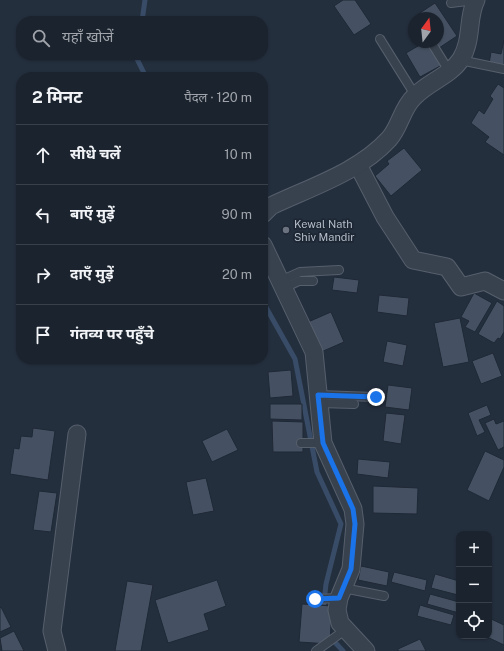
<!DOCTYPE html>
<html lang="hi">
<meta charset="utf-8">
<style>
body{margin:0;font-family:"Public Sans","Noto Sans Devanagari",sans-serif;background:#242b36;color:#f1f3f6}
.controls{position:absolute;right:12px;bottom:12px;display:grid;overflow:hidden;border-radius:8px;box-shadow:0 1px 3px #0004}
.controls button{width:36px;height:36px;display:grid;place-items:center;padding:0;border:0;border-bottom:1px solid #39404a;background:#1b232e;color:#f1f3f6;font:20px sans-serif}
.compass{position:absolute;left:408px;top:12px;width:36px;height:36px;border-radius:50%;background:#1b232e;box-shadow:0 1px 3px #0004;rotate:15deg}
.stop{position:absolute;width:12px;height:12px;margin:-9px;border:3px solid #1a73e8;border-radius:50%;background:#fff}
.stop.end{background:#1a73e8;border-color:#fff;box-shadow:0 1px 4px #0008}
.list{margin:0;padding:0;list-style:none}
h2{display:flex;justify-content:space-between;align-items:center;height:52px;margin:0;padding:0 16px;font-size:17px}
h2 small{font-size:13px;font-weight:400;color:#a0a4aa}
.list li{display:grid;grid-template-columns:26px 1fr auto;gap:12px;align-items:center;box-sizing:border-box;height:60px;padding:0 16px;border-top:1px solid #39404a}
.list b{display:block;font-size:15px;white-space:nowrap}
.list em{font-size:13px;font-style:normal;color:#a0a4aa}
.icon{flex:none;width:22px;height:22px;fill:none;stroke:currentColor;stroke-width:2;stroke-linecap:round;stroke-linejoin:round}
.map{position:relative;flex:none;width:504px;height:651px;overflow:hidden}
.search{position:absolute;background:#1b232e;box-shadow:0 1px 3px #0004;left:16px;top:16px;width:252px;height:44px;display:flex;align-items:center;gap:10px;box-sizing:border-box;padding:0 14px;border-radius:16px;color:#a0a4aa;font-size:15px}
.panel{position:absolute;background:#1b232e;box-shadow:0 1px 3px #0004;left:16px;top:72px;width:252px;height:292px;border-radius:16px}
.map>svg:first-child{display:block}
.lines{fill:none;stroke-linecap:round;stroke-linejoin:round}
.stream{stroke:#394c67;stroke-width:5}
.building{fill:#455162;stroke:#1f2835}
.service-casing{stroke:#565f6c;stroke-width:10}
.minor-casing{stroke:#565f6c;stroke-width:19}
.service{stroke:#38414e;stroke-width:8}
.minor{stroke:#38414e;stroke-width:17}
.route{stroke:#1a73e8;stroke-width:5}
.worship-dot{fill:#6b7280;stroke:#1d2633;stroke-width:1.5}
.labels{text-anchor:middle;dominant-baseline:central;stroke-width:3.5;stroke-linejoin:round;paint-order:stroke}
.poi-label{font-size:11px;fill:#b4bcc9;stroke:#1d2633;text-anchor:start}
</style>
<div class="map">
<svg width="504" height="651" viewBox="0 0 504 651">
<rect width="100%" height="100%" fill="#242f3e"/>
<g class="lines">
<g class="stream">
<path d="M142,21L145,0"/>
<path d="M135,55L146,77"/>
<path d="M263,302L295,359L317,472L341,524L326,584L323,611"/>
<path d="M331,638L343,651"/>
</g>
</g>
<g class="building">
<path d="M343,0H355L371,24L354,35L334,6Z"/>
<path d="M435,3L457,36L439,48L436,42H438V18H420L417,15Z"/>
<path d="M504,40V73L488,70L491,52L501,54Z"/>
<path d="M425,42H428L442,65L420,77L406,53Z"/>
<path d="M498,84L504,88V155L485,142L489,137L471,123L479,110L484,114L493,99L490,96Z"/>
<path d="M404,148L422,170L391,196L375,176L389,164L387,161Z"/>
<path d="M334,277L359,280L357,293L332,290Z"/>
<path d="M474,293L492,303L475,332L465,327L469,321L461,317Z"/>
<path d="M379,295L409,298L407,316L377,312Z"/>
<path d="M497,301L504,306V332L500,339L498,338L494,343L478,334Z"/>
<path d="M331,312L344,342L321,352L308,322Z"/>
<path d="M460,318L469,362L443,367L434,323Z"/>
<path d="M387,341L407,345L403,366L383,362Z"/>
<path d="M493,353L502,376L481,384L472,361Z"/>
<path d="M291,370L293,396L270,398L268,372Z"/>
<path d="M388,385L412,388L409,410L385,407Z"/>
<path d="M270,404H302V420L270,419Z"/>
<path d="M487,405L491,415L479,420L485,432L477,436L468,413Z"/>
<path d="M386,413L405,415L401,444L383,441Z"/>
<path d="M494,419L496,424L504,421V447L498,450L485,423Z"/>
<path d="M272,421L303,422V452H273Z"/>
<path d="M33,428L55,431L48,480L10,474L14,448L19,449L21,436L32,437Z"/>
<path d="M227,429L238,450L212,462L202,441Z"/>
<path d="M485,451L504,460V467L489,501L467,490Z"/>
<path d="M358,459L390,462L388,478L357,474Z"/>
<path d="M206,478L214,511L193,515L186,482Z"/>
<path d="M373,486L418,488L417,514L373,513Z"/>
<path d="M39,491L57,493L51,532L33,530Z"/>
<path d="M361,566L389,572L387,586L358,580Z"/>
<path d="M394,572L427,580L425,591L391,582Z"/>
<path d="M435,574L459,581L458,595L431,588Z"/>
<path d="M217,580L226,606L204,614L209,630L168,643L155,600Z"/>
<path d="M127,581L153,585L141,651H115Z"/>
<path d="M430,594L459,602V613L427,604Z"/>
<path d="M302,604L332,606L330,644L299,642Z"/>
<path d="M420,605L454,615L451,625L417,616Z"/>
<path d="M1,607L11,627L0,632V608Z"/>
<path d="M489,618L504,625V645L485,636H489Z"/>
<path d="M14,631L24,651H2L0,638Z"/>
<path d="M420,639L426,651H398V649Z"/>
</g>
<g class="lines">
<g class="service-casing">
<g id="service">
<path d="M451,3L475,0"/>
<path d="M380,39L415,95"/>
<path d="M431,42L449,71"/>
<path d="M460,60L504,69"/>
<path d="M280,281L300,272L339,270"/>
<path d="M284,288L299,281H313"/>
<path d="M318,395L375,397"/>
<path d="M319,403L354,404"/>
<path d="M301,443H323"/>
<path d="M343,588L384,596"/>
<path d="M315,599L339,598"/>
<path d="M316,651L345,630"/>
</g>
</g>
<g class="minor-casing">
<g id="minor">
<path d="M358,165L385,217L413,260L447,267L461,287L485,281L504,291"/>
<path d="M263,214L271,206C311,187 359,172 389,139C400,127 402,108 414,97C428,82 450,76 461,59C473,39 467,17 476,0"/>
<path d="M263,245L314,352L323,443L353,509L355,524L351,569L339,598L337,610L340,623L366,651"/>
<path d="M57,651L52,631L77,434"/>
</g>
</g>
<use href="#service" class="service"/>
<use href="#minor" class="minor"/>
</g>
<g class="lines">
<path class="route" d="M315,599L339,598L351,569L355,524L353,509L323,443L318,395L376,397"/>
</g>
<circle class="worship-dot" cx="286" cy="230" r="4"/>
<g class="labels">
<g class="poi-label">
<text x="294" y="224">Kewal Nath<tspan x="294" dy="13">Shiv Mandir</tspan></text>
</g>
</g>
</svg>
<div class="controls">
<button>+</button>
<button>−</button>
<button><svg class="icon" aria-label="locate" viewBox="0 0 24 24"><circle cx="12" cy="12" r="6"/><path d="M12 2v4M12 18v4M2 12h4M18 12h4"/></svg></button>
</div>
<svg class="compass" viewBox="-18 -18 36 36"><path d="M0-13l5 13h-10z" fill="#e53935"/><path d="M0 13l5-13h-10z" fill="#a0a4aa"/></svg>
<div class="stop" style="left:315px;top:599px"></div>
<div class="stop end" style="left:376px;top:397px"></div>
<div class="search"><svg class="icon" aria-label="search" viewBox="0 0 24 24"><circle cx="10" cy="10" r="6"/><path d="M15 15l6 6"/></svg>यहाँ खोजें</div>
<section class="panel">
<h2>2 मिनट<small>पैदल · 120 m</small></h2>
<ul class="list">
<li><svg class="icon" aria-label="ahead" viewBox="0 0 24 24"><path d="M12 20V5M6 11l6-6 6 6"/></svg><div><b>सीधे चलें</b></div><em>10 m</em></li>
<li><svg class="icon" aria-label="left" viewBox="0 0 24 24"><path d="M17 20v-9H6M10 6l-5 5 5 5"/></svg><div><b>बाएँ मुड़ें</b></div><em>90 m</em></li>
<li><svg class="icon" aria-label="right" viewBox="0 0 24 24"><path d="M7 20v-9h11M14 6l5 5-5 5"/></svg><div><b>दाएँ मुड़ें</b></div><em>20 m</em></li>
<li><svg class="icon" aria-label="arrive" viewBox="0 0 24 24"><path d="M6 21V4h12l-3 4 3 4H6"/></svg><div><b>गंतव्य पर पहुँचे</b></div></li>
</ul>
</section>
</div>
